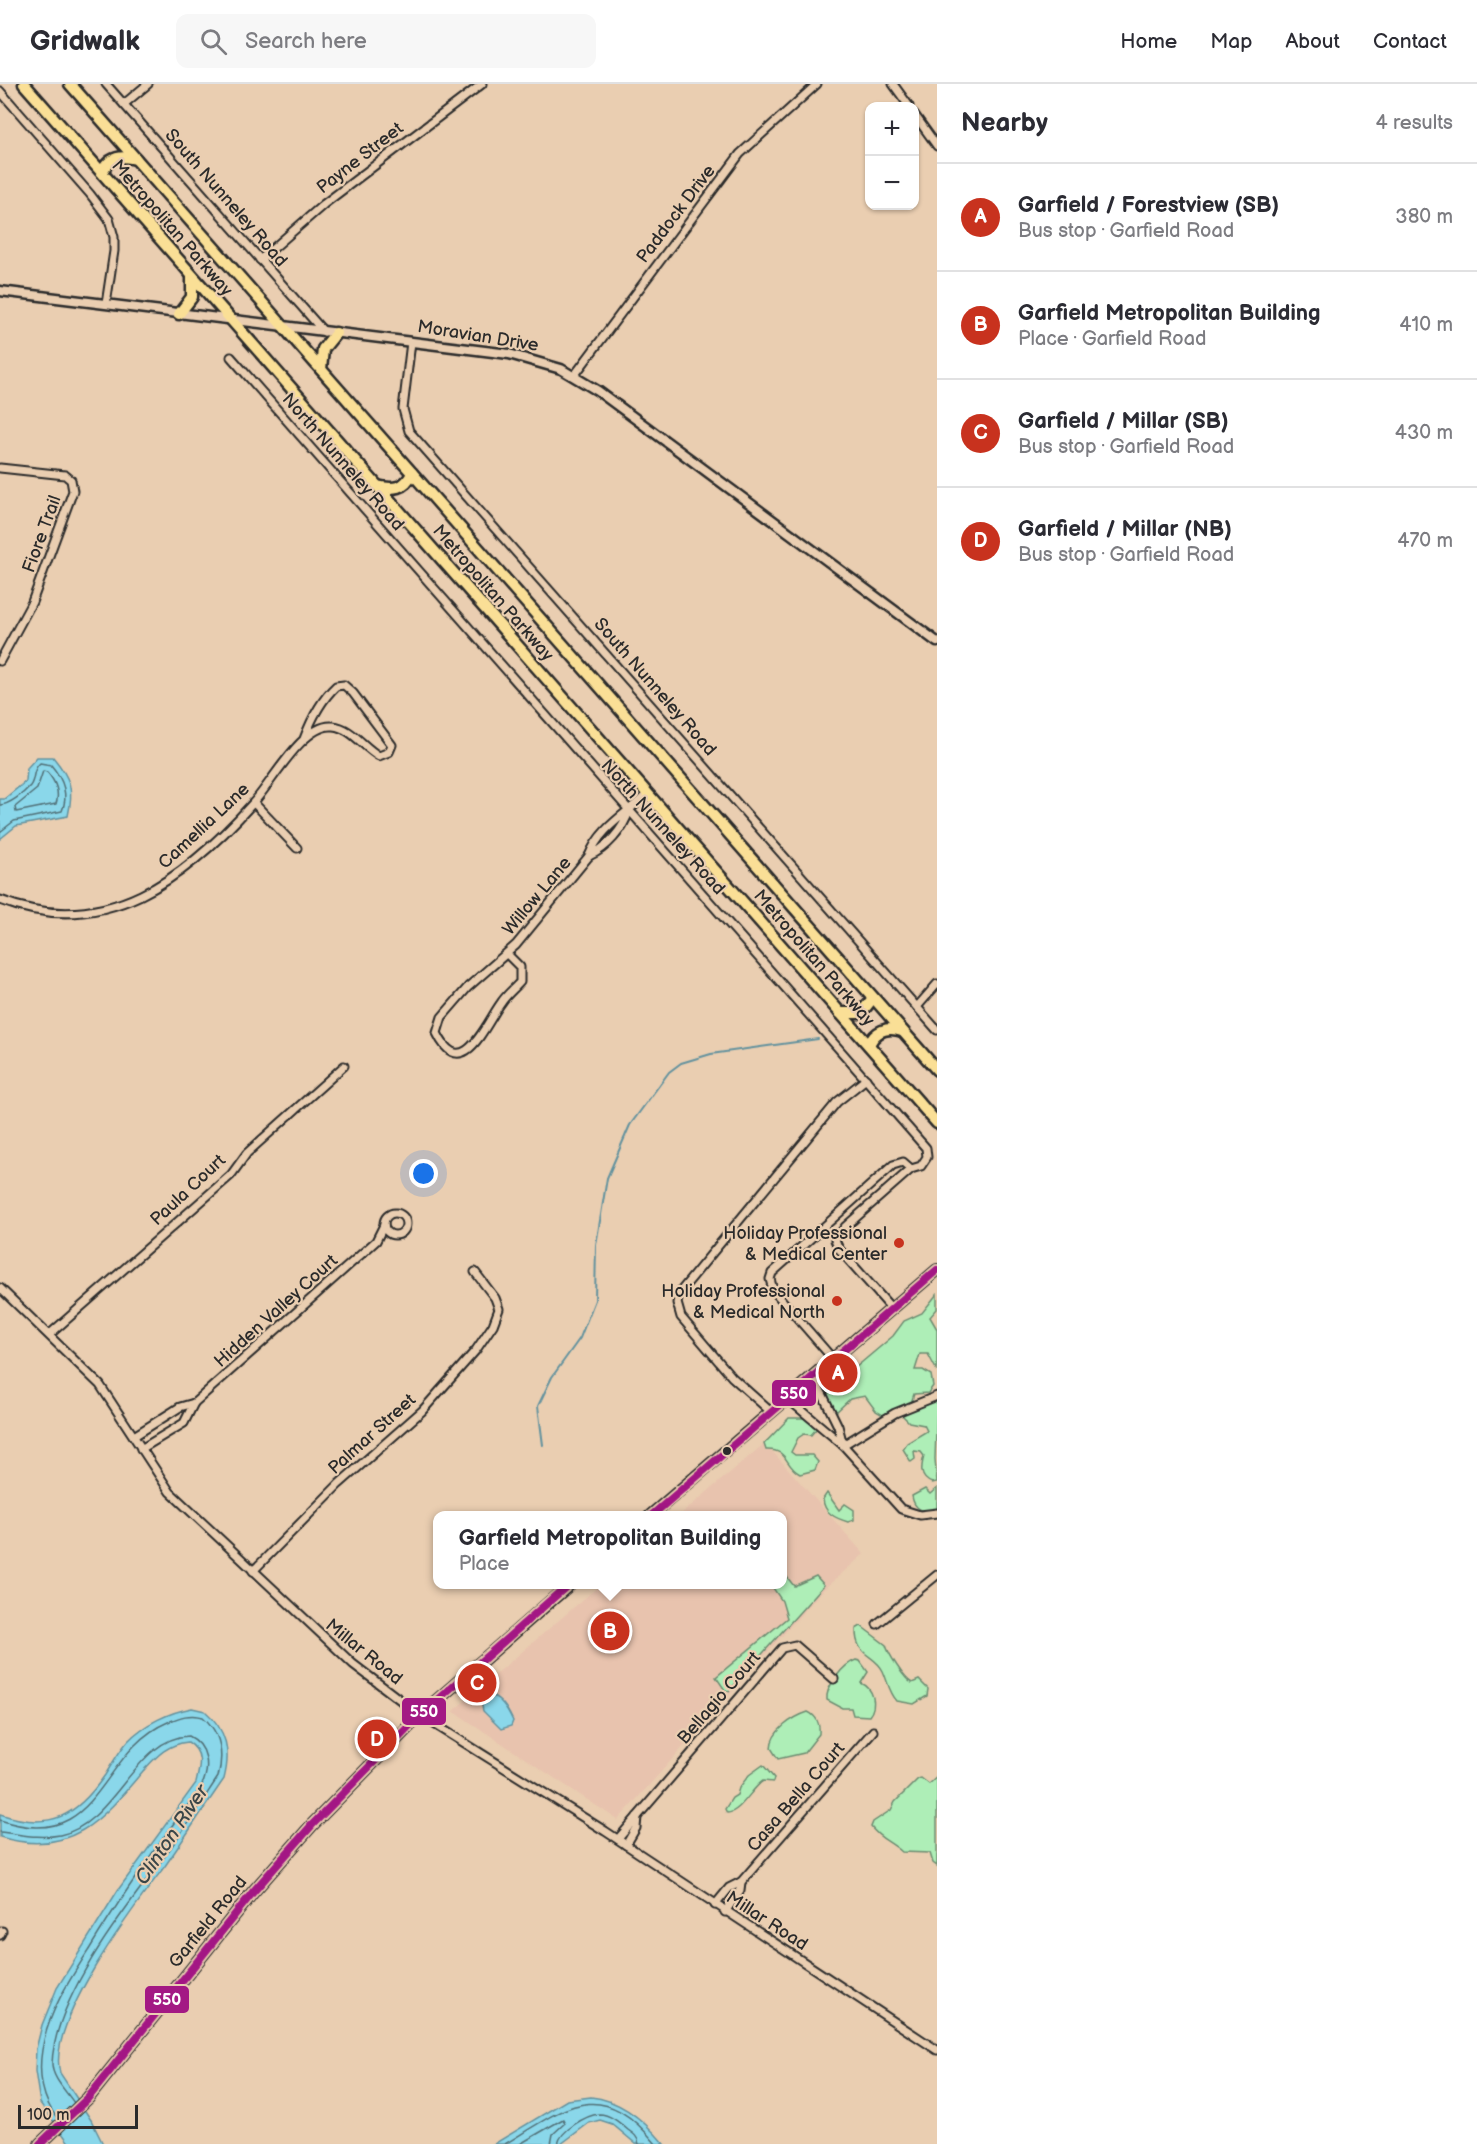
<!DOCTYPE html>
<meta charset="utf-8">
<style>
body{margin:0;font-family:"Balsamiq Sans",sans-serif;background:#f7f7f7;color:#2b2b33}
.controls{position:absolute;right:18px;top:18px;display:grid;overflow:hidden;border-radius:12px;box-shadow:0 2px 4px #0004}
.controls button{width:54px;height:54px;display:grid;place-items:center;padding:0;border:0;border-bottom:2px solid #e1e1e2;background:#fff;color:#2b2b33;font:30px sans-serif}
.scale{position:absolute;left:18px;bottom:15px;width:120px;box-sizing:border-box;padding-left:6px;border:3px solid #2b2b2b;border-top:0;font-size:16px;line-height:21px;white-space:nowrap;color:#2b2b2b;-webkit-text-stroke:4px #eaceb1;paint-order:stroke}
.you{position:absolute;left:424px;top:1090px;width:21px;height:21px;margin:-15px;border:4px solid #fff;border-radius:50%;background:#1a73e8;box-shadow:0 0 0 9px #1a73e833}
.badge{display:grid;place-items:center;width:39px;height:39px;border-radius:50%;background:#c8321e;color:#fff;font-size:20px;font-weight:700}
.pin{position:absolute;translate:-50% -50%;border:3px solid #fff;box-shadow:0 2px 6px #0006}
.popup{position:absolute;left:433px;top:1427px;width:354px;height:78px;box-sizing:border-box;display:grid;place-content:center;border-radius:12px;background:#fff;filter:drop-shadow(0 2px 4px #0005);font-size:20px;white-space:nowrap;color:#7c7c81}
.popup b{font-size:22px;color:#2b2b33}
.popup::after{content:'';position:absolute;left:50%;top:100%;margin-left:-12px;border:12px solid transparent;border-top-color:#fff}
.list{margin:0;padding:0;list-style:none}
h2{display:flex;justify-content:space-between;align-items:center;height:78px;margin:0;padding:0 24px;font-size:26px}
h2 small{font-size:20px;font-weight:400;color:#7c7c81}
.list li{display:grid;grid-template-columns:39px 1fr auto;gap:18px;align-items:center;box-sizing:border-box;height:108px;padding:0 24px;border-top:2px solid #e1e1e2}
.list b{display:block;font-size:22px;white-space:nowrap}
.list p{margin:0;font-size:20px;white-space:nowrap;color:#7c7c81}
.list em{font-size:20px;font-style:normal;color:#7c7c81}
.icon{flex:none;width:33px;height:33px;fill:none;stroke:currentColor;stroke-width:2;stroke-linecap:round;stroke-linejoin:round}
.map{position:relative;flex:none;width:937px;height:2060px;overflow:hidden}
header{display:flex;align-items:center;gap:36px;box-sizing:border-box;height:84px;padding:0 30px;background:#fff;border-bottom:2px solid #e1e1e2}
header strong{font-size:28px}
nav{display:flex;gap:33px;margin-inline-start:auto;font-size:21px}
.search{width:420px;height:54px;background:#f7f7f7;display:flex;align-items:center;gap:15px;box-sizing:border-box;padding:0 21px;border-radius:12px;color:#7c7c81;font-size:22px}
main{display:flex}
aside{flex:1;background:#fff}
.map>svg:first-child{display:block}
.built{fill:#e8c3ae}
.green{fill:#aeeeb7;stroke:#6c8c71;stroke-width:1.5}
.water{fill:#8ad7ea;stroke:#64929e;stroke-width:1.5}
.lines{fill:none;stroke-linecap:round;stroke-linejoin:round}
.shore{stroke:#517077;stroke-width:1.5}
.stream{stroke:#64929e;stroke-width:2}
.minor-casing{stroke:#2b2b2b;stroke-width:11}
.tertiary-casing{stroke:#2b2b2b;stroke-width:13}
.secondary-casing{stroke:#2b2b2b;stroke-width:14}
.primary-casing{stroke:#2b2b2b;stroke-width:15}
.minor{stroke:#eaceb1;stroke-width:7}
.tertiary{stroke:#eaceb1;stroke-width:8}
.secondary{stroke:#eaceb1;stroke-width:9}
.primary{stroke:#fadf96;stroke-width:10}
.bus-1-casing{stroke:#eaceb1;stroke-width:12}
.bus-1{stroke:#a31984;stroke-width:8}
.poi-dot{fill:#c8321e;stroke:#eaceb1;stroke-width:2}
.bus-dot{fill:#2b2b2b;stroke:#eaceb1;stroke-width:2}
.labels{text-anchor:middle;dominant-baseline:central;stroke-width:4.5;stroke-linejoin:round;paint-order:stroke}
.street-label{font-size:18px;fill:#2b2b2b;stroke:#eaceb1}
.poi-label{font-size:18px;fill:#2b2b2b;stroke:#eaceb1;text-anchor:end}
.water-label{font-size:20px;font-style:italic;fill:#394548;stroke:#eaceb1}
.line-badge{stroke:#eaceb1;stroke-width:2}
.badge-label{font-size:16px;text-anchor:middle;font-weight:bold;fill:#fff}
</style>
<header>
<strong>Gridwalk</strong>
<div class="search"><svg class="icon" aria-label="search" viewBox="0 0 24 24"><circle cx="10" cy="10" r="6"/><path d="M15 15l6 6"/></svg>Search here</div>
<nav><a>Home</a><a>Map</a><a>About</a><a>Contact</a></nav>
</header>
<main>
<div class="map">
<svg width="937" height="2060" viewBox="0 0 937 2060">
<rect width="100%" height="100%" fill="#eaceb1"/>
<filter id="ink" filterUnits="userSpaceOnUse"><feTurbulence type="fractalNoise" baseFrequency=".0167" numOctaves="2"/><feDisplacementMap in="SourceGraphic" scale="12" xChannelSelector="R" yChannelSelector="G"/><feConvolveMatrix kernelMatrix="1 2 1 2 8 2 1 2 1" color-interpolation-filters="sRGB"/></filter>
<g filter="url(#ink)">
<path class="built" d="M765,1359L864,1470L824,1505L618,1736L453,1627L600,1501L783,1500V1432L680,1431Z"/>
<g class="green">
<path d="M937,1210V1225L930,1233L937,1245V1287L928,1270H920L915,1286H923L931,1291L933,1302L928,1309L914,1310L912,1316L918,1319L932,1316L937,1319L935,1375L937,1398L932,1399C919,1394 921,1383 924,1372L921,1368L914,1367L915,1375L911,1378L903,1365L907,1359L927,1347L924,1341L909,1338L900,1329L886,1333L876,1327L865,1312L850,1315L836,1328L821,1318L836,1300L893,1252L904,1237L922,1229Z"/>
<path d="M810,1330L816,1334L817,1344L811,1351L804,1350L798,1354L791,1368L795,1371H812L818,1378L815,1386L800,1390C784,1382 789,1365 766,1366L764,1360L789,1334H804Z"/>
<path d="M937,1404V1428C925,1428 914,1427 912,1412L925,1405L930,1410Z"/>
<path d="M827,1409L839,1426L845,1420L854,1426V1436L848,1438C835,1434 824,1429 823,1415Z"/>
<path d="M783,1488L794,1502L816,1492L824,1501L729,1607L725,1606L716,1593L787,1534L782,1517L771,1501L783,1500Z"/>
<path d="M861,1542L886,1561C888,1569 904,1595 912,1599L919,1596L928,1605L927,1612L914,1620L897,1617C889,1608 888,1598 883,1587C875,1570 855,1573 856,1545Z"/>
<path d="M856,1576L860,1577L868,1588L861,1599C873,1604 878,1621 869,1632L853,1631L851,1624H842L827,1616C825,1604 843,1580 856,1576Z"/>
<path d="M808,1628C817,1632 820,1641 819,1650L804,1669L778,1675L771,1664C771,1647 793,1633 808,1628Z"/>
<path d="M763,1681L774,1694L773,1698L763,1697C752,1704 740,1729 727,1729L725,1725L732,1714L737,1711L739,1704L749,1691Z"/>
<path d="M937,1693V1782L933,1779L930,1769L902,1768C891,1758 880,1755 871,1743L873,1738L891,1726L895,1718L918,1695L921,1694L929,1700Z"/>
</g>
<g class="water">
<path d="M37,673H53C71,695 74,705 68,732L16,742L0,755V715H4L26,697L27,684Z"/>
<path d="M493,1612C502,1616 509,1628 513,1637L511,1642L501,1645L483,1627L482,1621Z"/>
<path d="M192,1624L205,1627C227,1646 231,1668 224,1695C204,1724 185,1753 165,1782C134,1823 46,1938 60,1989L91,2036L103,2060H70L40,2019L35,1987L36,1965L42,1941L57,1904L118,1806L196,1699C200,1682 204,1668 188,1658C167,1660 156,1673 143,1687C102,1736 70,1774 0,1753V1730C50,1747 76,1733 105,1691C112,1680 119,1667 128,1657C144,1640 170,1628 192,1624Z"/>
<path d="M591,2013C621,2016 645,2037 664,2060H636L612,2040L600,2036L589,2039L561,2060H494L567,2016Z"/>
</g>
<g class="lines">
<g class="shore">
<path d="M43,687L47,688C55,697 60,708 56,720L16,728L15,723L37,705Z"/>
<path d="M0,721C9,721 24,709 30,702C36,694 31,687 40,679L51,681C63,695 69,710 62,727L14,737L0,748"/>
<path d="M0,1736C102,1771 97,1668 168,1638C180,1633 190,1629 203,1633C221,1649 224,1670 218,1693C199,1722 180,1752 159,1780C121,1829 54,1916 52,1980C52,1994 67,2008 74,2019"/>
<path d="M0,1748C20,1750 39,1755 60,1751C115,1740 135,1653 189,1652C208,1661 211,1684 201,1703C194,1715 182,1727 174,1739C144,1780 116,1821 90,1864C70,1895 48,1928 42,1966C38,1990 42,2016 58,2035"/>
<path d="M505,2060C566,2023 600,1991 656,2060"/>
<path d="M520,2060L563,2035L565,2039L553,2050L551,2060"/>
<path d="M558,2060C560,2047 586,2031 599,2030C610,2030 620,2039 628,2046C634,2050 638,2053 639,2060"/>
</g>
<path class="stream" d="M543,1361L538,1322L552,1293L580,1254L595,1216L596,1161L607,1094L630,1041L669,988L681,979L711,970L818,955"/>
<g class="minor-casing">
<g id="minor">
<path d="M106,0L324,248"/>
<path d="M893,0L909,22"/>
<path d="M0,7L90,110L109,135L114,153V167L106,220"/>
<path d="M124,20L148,0"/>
<path d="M914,30L937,62"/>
<path d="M260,176L324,120L482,0"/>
<path d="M411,258L403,325L409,347L937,946"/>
<path d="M231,273L926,1064L927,1073L921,1082L911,1085L845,1143L835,1156L839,1165L892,1225"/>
<path d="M574,292L740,70L817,0"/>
<path d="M0,384L65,391L71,396L73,407L32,518L0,577"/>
<path d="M254,719L297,764"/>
<path d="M629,727C623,746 607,764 589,772C600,743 627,730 648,709"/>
<path d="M0,816C106,857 186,794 253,719C272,699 303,639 333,642C352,644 363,663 379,672L389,668L392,661L353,609L344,601L336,602C321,616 311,636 304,655"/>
<path d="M507,870L520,883V898C514,905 506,911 501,919C486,939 462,1001 437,949L442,933L468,903L516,861L589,772"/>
<path d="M917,923L937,900"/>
<circle cx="395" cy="1140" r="11"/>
<path d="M0,1204L100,1301L170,1408L353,1580L420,1631L605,1747L937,1966"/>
<path d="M50,1250L231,1091L247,1069L344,982"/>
<path d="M833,1275L773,1206L770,1195L772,1189L893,1081L903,1078L911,1085"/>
<path d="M813,1291L838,1342L843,1361"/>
<path d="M787,1314L843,1361L901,1425L920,1431L937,1429"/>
<path d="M771,1328L732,1293L681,1233L677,1219L680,1208L837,1018L866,995"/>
<path d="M134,1352L180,1323L194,1319L376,1157L384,1141"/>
<path d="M843,1361L895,1329L937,1312"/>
<path d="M141,1365L184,1339L194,1319"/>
<path d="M253,1487L339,1400L422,1327L476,1266L493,1241L499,1225L495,1214L475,1188"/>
<path d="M877,1540L937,1491"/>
<path d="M618,1755L782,1564L795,1561L834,1595"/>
<path d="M626,1761L636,1744L637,1733"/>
<path d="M715,1821L729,1804L741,1798L873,1647"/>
<path d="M725,1828L740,1806L741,1798"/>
<path d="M0,1851L2,1847"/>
</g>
</g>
<g class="tertiary-casing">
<path id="tertiary" d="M0,207L509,270L561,285L598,307L937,558"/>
</g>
<g class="secondary-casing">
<g id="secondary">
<path d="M650,1432L937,1186"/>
<path d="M40,2060L88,2014L253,1808L312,1741L420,1631L570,1500"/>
</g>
</g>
<g class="primary-casing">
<g id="primary">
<path d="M24,0L937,1039"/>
<path d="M70,0L937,986"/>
<path d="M102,88C109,73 121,71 136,75"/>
<path d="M179,230L192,213V192"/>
<path d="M321,285L323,265L336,249"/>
<path d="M377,402C393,406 405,405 412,389"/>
<path d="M840,929H861L873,914"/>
<path d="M869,961C875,947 887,942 902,947"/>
</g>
</g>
<use href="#minor" class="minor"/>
<use href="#tertiary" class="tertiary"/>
<use href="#secondary" class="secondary"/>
<use href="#primary" class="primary"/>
<g class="bus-1-casing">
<g id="bus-1">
<path d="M651,1432L937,1186"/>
<path d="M40,2060L88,2014L253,1808L312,1741L420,1631L569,1500"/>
</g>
</g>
<use href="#bus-1" class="bus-1"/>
</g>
</g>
<g class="poi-dot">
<circle cx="899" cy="1159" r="6"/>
<circle cx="837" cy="1217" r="6"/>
</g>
<circle class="bus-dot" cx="727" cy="1367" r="5"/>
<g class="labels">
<g class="street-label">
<text transform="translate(360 74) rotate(-38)">Payne Street</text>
<text transform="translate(226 114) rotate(49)">South Nunneley Road</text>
<text transform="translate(676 130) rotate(-53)">Paddock Drive</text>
<text transform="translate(172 144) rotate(49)">Metropolitan Parkway</text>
<text transform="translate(478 252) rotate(9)">Moravian Drive</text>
<text transform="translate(343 378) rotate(49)">North Nunneley Road</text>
<text transform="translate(42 450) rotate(-70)">Fiore Trail</text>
<text transform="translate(493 509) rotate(49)">Metropolitan Parkway</text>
<text transform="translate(655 603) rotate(49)">South Nunneley Road</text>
<text transform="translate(204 742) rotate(-43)">Camellia Lane</text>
<text transform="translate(663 743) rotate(48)">North Nunneley Road</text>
<text transform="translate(537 812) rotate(-50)">Willow Lane</text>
<text transform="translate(814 874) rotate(49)">Metropolitan Parkway</text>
<text transform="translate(188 1106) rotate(-43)">Paula Court</text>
<text transform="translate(276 1227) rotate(-42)">Hidden Valley Court</text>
<text transform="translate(372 1350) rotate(-42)">Palmar Street</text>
<text transform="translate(364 1568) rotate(39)">Millar Road</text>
<text transform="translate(719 1614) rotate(-49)">Bellagio Court</text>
<text transform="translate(796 1713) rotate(-49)">Casa Bella Court</text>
<text transform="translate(767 1837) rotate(33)">Millar Road</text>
<text transform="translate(208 1838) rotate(-51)">Garfield Road</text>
</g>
<g class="poi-label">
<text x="887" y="1149">Holiday Professional<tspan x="887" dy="21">&amp; Medical Center</tspan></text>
<text x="825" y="1207">Holiday Professional<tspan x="825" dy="21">&amp; Medical North</tspan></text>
</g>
<g class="water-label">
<text transform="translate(172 1751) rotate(-56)">Clinton River</text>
</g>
</g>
<g class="line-badge">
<rect x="771" y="1295" width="46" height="28" rx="6" fill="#a31984"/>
<rect x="401" y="1613" width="46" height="29" rx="6" fill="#a31984"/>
<rect x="144" y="1901" width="46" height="29" rx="6" fill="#a31984"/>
</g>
<g class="badge-label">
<text x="794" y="1315">550</text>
<text x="424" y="1633">550</text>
<text x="167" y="1921">550</text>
</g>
</svg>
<div class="controls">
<button>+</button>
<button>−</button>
</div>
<div class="scale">100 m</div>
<div class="you"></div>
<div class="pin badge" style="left:838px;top:1289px">A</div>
<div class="pin badge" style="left:610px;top:1547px">B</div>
<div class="popup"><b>Garfield Metropolitan Building</b>Place</div>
<div class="pin badge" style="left:477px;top:1599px">C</div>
<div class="pin badge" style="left:377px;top:1655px">D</div>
</div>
<aside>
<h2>Nearby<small>4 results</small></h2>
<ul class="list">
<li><span class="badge">A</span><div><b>Garfield / Forestview (SB)</b><p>Bus stop · Garfield Road</p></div><em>380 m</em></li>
<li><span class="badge">B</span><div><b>Garfield Metropolitan Building</b><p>Place · Garfield Road</p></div><em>410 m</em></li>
<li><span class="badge">C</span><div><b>Garfield / Millar (SB)</b><p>Bus stop · Garfield Road</p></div><em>430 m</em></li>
<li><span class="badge">D</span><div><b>Garfield / Millar (NB)</b><p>Bus stop · Garfield Road</p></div><em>470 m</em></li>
</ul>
</aside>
</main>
